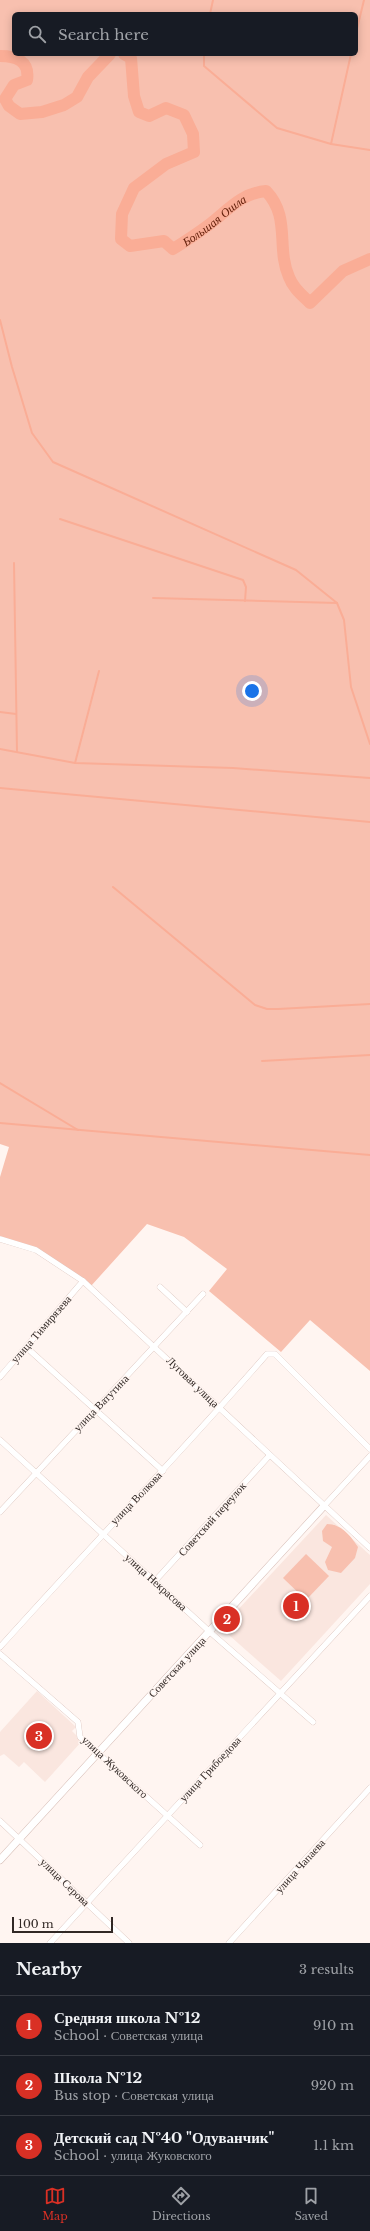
<!DOCTYPE html>
<meta charset="utf-8">
<style>
body{margin:0;font-family:"Libre Baskerville",serif;background:#20242c;color:#f1f3f6}
.scale{position:absolute;left:12px;bottom:10px;width:101px;box-sizing:border-box;padding-left:4px;border:2px solid #312825;border-top:0;font-size:11px;line-height:14px;white-space:nowrap;color:#312825;-webkit-text-stroke:3px #fff5f1;paint-order:stroke}
.you{position:absolute;left:252px;top:691px;width:14px;height:14px;margin:-10px;border:3px solid #fff;border-radius:50%;background:#1a73e8;box-shadow:0 0 0 6px #1a73e833}
.badge{display:grid;place-items:center;width:26px;height:26px;border-radius:50%;background:#d93025;color:#fff;font-size:13px;font-weight:700}
.pin{position:absolute;translate:-50% -50%;border:2px solid #fff;box-shadow:0 1px 4px #0006}
.list{margin:0;padding:0;list-style:none}
h2{display:flex;justify-content:space-between;align-items:center;height:52px;margin:0;padding:0 16px;font-size:17px}
h2 small{font-size:13px;font-weight:400;color:#9ea1a6}
.list li{display:grid;grid-template-columns:26px 1fr auto;gap:12px;align-items:center;box-sizing:border-box;height:60px;padding:0 16px;border-top:1px solid #363941}
.list b{display:block;font-size:15px;white-space:nowrap}
.list p{margin:0;font-size:13px;white-space:nowrap;color:#9ea1a6}
.list em{font-size:13px;font-style:normal;color:#9ea1a6}
.icon{flex:none;width:22px;height:22px;fill:none;stroke:currentColor;stroke-width:2;stroke-linecap:round;stroke-linejoin:round}
.map{position:relative;flex:none;width:370px;height:1943px;overflow:hidden}
.search{position:absolute;background:#171b24;box-shadow:0 2px 10px #0003;left:12px;right:12px;top:12px;height:44px;display:flex;align-items:center;gap:10px;box-sizing:border-box;padding:0 14px;border-radius:6px;color:#9ea1a6;font-size:15px}
.sheet{height:232px;background:#171b24}
nav{display:flex;justify-content:space-around;align-items:center;box-sizing:border-box;height:56px;border-top:1px solid #363941;background:#171b24;font-size:11px;color:#9ea1a6}
nav a{display:grid;justify-items:center;gap:2px}
nav .on{color:#d93025}
.map>svg:first-child{display:block}
.built{fill:#fae6df}
.green{fill:#f8c0af;fill-rule:evenodd}
.lines{fill:none;stroke-linecap:round;stroke-linejoin:round}
.stream{stroke:#faad96;stroke-width:2}
.river{stroke:#faad96;stroke-width:12}
.minor-casing{stroke:#d8bfb8;stroke-width:6}
.tertiary-casing{stroke:#d8bfb8;stroke-width:8}
.minor{stroke:#fff;stroke-width:5.5}
.tertiary{stroke:#fff;stroke-width:7}
.labels{text-anchor:middle;dominant-baseline:central;stroke-width:3;stroke-linejoin:round;paint-order:stroke}
.street-label{font-size:11px;fill:#312825;stroke:#fff5f1}
.water-label{font-size:12px;font-style:italic;fill:#601d08;stroke:#fff5f1}
</style>
<div class="map">
<svg width="370" height="1943" viewBox="0 0 370 1943">
<rect width="100%" height="100%" fill="#fff5f1"/>
<g class="built">
<path d="M326,1515L370,1555V1584L281,1681L221,1628Z"/>
<path d="M37,1691L76,1727L72,1731L82,1741L45,1782L24,1762L19,1767L4,1754L0,1756V1732Z"/>
</g>
<g class="green">
<path d="M0,0H370V1371L310,1320L281,1352L209,1291L227,1269L184,1237L147,1224L91,1286L37,1248L0,1237V1177L9,1147L0,1144ZM14,14H356V54H14Z"/>
<path d="M327,1524C341,1524 350,1535 358,1547L355,1558L341,1573L328,1570L325,1562L332,1547L323,1541L322,1531Z"/>
<path d="M306,1554L329,1576L306,1600L283,1578Z"/>
</g>
<g class="lines">
<g class="stream">
<path d="M210,14L213,0"/>
<path d="M356,33L364,0"/>
<path d="M204,54V66L277,128L331,144L370,150"/>
<path d="M331,144L351,54"/>
<path d="M0,320L12,367L32,433L53,462L296,570L337,603L344,620L351,687L370,744"/>
<path d="M60,519L243,580L246,587L245,601"/>
<path d="M14,563L17,752"/>
<path d="M153,598L337,603"/>
<path d="M0,712L16,714"/>
<path d="M0,749L75,763L233,768L370,778"/>
<path d="M75,763L99,671"/>
<path d="M0,788L370,822"/>
<path d="M113,887L255,1005L267,1009H278L370,1004"/>
<path d="M262,1061L370,1055"/>
<path d="M0,1083L78,1130"/>
<path d="M0,1123L370,1155"/>
</g>
<g class="river">
<path id="s1" d="M124,54L131,58L134,96L139,112L149,116L166,108L184,115L193,134L194,152L166,164L134,188L122,214L121,239L130,246L164,241L173,249C186,241 198,233 210,224C228,210 242,193 266,191C291,217 276,248 289,277C293,288 302,295 310,303L343,271L370,259"/>
<path d="M0,56C16,56 30,61 27,80L14,85L5,99L9,106L20,114L42,112L64,105L77,97L88,77L110,54"/>
</g>
<g class="minor-casing">
<g id="minor">
<path d="M0,1239L36,1250L83,1281L370,1548"/>
<path d="M160,1287L187,1312"/>
<path d="M26,1347L163,1471"/>
<path d="M0,1377L83,1281"/>
<path d="M0,1440L210,1632L313,1722"/>
<path d="M323,1507L370,1456"/>
<path d="M0,1512L203,1294"/>
<path d="M155,1581L269,1456"/>
<path d="M0,1647C88,1549 180,1454 267,1354H275L370,1449"/>
<path d="M0,1654L78,1722L80,1737L200,1845"/>
<path d="M0,1821L129,1943"/>
<path d="M50,1943L370,1596"/>
<path d="M229,1943L370,1788"/>
</g>
</g>
<g class="tertiary-casing">
<path id="tertiary" d="M0,1860L323,1507"/>
</g>
<use href="#minor" class="minor"/>
<use href="#tertiary" class="tertiary"/>
</g>
<g class="labels">
<g class="street-label">
<text transform="translate(41 1329) rotate(-49)">улица Тимирязева</text>
<text transform="translate(193 1382) rotate(44)">Луговая улица</text>
<text transform="translate(101 1403) rotate(-46)">улица Ватутина</text>
<text transform="translate(136 1498) rotate(-46)">улица Волкова</text>
<text transform="translate(212 1519) rotate(-48)">Советский переулок</text>
<text transform="translate(156 1582) rotate(42)">улица Некрасова</text>
<text transform="translate(177 1667) rotate(-47)">Советская улица</text>
<text transform="translate(115 1767) rotate(43)">улица Жуковского</text>
<text transform="translate(210 1769) rotate(-47)">улица Грибоедова</text>
<text transform="translate(300 1866) rotate(-48)">улица Чапаева</text>
<text transform="translate(65 1882) rotate(44)">улица Серова</text>
</g>
<g class="water-label">
<text stroke="none"><textPath href="#s1" startOffset="383">Большая Ошла</textPath></text>
</g>
</g>
</svg>
<div class="scale">100 m</div>
<div class="you"></div>
<div class="pin badge" style="left:296px;top:1606px">1</div>
<div class="pin badge" style="left:227px;top:1619px">2</div>
<div class="pin badge" style="left:39px;top:1736px">3</div>
<div class="search"><svg class="icon" aria-label="search" viewBox="0 0 24 24"><circle cx="10" cy="10" r="6"/><path d="M15 15l6 6"/></svg>Search here</div>
</div>
<section class="sheet">
<h2>Nearby<small>3 results</small></h2>
<ul class="list">
<li><span class="badge">1</span><div><b>Средняя школа №12</b><p>School · Советская улица</p></div><em>910 m</em></li>
<li><span class="badge">2</span><div><b>Школа №12</b><p>Bus stop · Советская улица</p></div><em>920 m</em></li>
<li><span class="badge">3</span><div><b>Детский сад №40 &quot;Одуванчик&quot;</b><p>School · улица Жуковского</p></div><em>1.1 km</em></li>
</ul>
</section>
<nav>
<a class="on"><svg class="icon" aria-label="map" viewBox="0 0 24 24"><path d="M3 6l6-2 6 2 6-2v14l-6 2-6-2-6 2zM9 4v14M15 6v14"/></svg>Map</a>
<a><svg class="icon" aria-label="directions" viewBox="0 0 24 24"><path d="M12 3l9 9-9 9-9-9zM9 14v-3h6M13 9l2 2-2 2"/></svg>Directions</a>
<a><svg class="icon" aria-label="saved" viewBox="0 0 24 24"><path d="M7 4h10v16l-5-4-5 4z"/></svg>Saved</a>
</nav>
